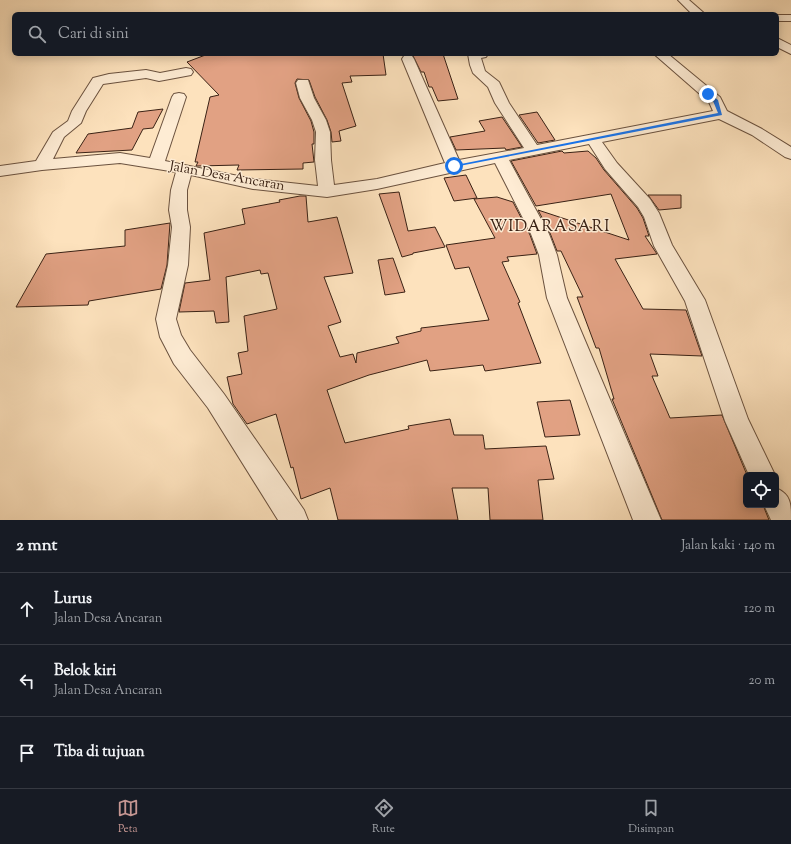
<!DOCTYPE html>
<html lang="id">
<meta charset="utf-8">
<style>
body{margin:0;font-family:"Sorts Mill Goudy",serif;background:#242831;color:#f1f3f6}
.controls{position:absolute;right:12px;bottom:12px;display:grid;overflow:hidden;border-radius:6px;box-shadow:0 2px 10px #0003}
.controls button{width:36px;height:36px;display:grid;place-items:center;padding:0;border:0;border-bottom:1px solid #363941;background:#171b24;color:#f1f3f6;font:20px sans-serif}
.stop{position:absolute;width:12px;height:12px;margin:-9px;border:3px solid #1a73e8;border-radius:50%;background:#fff}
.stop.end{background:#1a73e8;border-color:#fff;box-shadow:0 1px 4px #0008}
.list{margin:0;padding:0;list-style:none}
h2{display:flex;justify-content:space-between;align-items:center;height:52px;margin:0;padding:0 16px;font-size:17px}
h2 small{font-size:13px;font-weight:400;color:#9ea1a6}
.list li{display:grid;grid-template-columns:26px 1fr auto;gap:12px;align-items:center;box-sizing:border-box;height:72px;padding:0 16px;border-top:1px solid #363941}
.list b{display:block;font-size:15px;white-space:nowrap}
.list p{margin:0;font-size:13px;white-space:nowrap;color:#9ea1a6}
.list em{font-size:13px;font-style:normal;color:#9ea1a6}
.icon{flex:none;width:22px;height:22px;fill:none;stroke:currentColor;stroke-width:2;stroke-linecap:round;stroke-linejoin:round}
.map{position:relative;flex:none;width:791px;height:520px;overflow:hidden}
.search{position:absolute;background:#171b24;box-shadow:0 2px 10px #0003;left:12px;right:12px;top:12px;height:44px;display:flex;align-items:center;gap:10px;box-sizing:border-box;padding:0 14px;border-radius:6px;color:#9ea1a6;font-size:15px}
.sheet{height:268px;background:#171b24}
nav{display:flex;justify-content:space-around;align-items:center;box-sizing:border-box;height:56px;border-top:1px solid #363941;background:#171b24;font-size:11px;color:#9ea1a6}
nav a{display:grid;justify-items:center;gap:2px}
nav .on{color:#c59692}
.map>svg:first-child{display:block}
.building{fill:#e1a183;stroke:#3a2215}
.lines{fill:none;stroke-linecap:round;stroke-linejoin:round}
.street-casing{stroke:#6b523f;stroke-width:2}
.street{fill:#feecd4;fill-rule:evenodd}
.route{fill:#1a73e8}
.labels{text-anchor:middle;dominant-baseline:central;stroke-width:3;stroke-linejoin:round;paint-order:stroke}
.street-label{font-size:14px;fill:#3a2215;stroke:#feecd4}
.quarter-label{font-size:16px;letter-spacing:1px;fill:#3a2215;stroke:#feecd4}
</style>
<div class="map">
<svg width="791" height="520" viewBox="0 0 791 520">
<rect width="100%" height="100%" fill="#fde2bd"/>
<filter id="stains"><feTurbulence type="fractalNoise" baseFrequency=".005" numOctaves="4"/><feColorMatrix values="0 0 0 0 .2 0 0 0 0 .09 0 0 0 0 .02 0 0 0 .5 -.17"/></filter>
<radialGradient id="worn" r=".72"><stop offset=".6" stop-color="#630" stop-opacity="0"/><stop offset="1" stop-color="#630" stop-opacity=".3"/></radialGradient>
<g class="building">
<path d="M208,54H383L386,75L350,76L352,82L342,83L356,126L339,131L341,141L332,142L331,132L327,120L315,97L309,80L297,79L295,83L299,98L311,121L314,132V144H312L314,162L303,163V169L237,170L239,165L198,166H196L198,162H195L210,97L219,95L187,62Z"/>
<path d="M412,54H443L458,99L438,101L432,87H429L424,72H421Z"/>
<path d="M163,109L153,128L143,129L132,150L76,153L88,134L132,128L138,112Z"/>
<path d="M537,112L555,140L538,143L519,115Z"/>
<path d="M502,117L522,147L506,150L505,148L456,150L450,137L485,131L479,121Z"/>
<path d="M562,151L564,153L588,151L596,158L604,170L637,208L643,218L649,236H645L657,254L615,259L643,309L686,310L702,356L650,354L658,376H652L670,418L722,415L747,475H746V505H763L769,520H662L612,399H614L599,348H596L577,297H583L561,251H557L550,233L538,210L629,240L611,194L536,206L511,161Z"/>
<path d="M466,175L477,198L454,201L444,178Z"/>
<path d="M399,192L408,231L435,227L445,247L413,253V254L402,257L379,194Z"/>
<path d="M648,195H681V208L659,210Z"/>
<path d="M300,196H306L308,222L337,217L353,273L324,277L341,322L328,326L340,357L353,354L356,363L357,353L399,343L396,337L421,331V328L489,320L469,267L455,269L446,245L495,238L474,199L497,197L513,202L530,235L537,254L507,257L509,261L502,262L520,302L518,303L541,363L485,371L483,365L430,371L427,360L369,375L327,390L345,443L409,429L408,426L450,419L454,435H483L485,449L546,446L554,479L538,480L543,520H490L488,488H452L458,520H338L330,488L301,499L293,467L291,468L276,414L247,424L233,404L227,377L242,374L238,353L248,351L244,316L277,309L268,273L261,274L260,270L226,277L229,322L216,323L214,311L179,312L185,283L210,280L204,233L245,224L242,209L280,202L279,200Z"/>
<path d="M170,223L167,265L161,289L89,301L88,305L16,307L46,254L125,246V230Z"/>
<path d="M393,258L405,292L385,295L378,260Z"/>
<path d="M570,400L580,435L545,437L537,402Z"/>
</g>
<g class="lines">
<g class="street-casing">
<g id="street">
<path d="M678,0H689L705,14H692Z"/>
<rect x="777" y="15" width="14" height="6"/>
<path d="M777,38L791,45V54L777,47Z"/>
<path d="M468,54H488L486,57L481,58L485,71L499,82L509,103L537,145L713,111L709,102L654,54H668L720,97L727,111L762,129L791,147V159L785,157L752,135L719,119L602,142L617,163L650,199L659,213L672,245L705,300L748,419L775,475H749L725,421L685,301L654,246L644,217L638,207L605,169L589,144L509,160L549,234L557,255L567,298L661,520H633L547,298L539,255L531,234L495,163L377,189L327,197L253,189L191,175L187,190V210L190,227L188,265L176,319L181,335L190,350L224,394L304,510L308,520H278L208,408L174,364L160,337L156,319L168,265L172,227L169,210L171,190L176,172L120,163L42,170L0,176V166L36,161L53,132L68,121L72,111L93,78L109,74L146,70L160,73L186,68L191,69L193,72L191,75L159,81L146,78L103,84L86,111L81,123L64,137L53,159L120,153L150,158L172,97L174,94L179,93L184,94L186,97L165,161L253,179L318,186L315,160L316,132L312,120L300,98L296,83L298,80H308L314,98L326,120L330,132L331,160L334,185L377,179L445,163L402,59L404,56H412L414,59L459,160L524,148L495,103L488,87L473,73L470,65Z"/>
<path d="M776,488C791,495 791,503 791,520H771L764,505H776Z"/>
</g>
</g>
<use href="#street" class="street"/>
</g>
<path class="route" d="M706,93H709L718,100L722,115L454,167L451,166L718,113L713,101L706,95Z"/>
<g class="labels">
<g class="street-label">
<text transform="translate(227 177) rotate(10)">Jalan Desa Ancaran</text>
</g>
<g class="quarter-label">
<text x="550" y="227">WIDARASARI</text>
</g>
</g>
<rect width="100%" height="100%" filter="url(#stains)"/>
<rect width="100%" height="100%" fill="url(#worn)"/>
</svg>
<div class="controls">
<button><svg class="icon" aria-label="locate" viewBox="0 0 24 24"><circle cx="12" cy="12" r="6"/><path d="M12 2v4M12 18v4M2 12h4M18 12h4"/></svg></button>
</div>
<div class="stop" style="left:454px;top:166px"></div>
<div class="stop end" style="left:708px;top:94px"></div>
<div class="search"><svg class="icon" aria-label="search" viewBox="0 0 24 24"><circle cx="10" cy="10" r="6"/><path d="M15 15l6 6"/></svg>Cari di sini</div>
</div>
<section class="sheet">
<h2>2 mnt<small>Jalan kaki · 140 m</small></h2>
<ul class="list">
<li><svg class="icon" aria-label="ahead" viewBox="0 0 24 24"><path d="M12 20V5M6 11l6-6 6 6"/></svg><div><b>Lurus</b><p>Jalan Desa Ancaran</p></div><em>120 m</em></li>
<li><svg class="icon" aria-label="left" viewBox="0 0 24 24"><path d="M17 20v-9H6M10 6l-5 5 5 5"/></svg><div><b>Belok kiri</b><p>Jalan Desa Ancaran</p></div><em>20 m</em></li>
<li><svg class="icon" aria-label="arrive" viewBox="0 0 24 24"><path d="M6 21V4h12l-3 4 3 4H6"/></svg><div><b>Tiba di tujuan</b></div></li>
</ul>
</section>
<nav>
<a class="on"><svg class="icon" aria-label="map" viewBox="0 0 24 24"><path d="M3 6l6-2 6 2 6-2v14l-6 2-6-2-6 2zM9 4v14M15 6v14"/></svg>Peta</a>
<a><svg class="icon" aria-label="directions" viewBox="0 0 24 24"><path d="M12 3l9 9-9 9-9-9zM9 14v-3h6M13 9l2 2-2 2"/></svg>Rute</a>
<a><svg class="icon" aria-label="saved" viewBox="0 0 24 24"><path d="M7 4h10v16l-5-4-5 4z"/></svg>Disimpan</a>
</nav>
